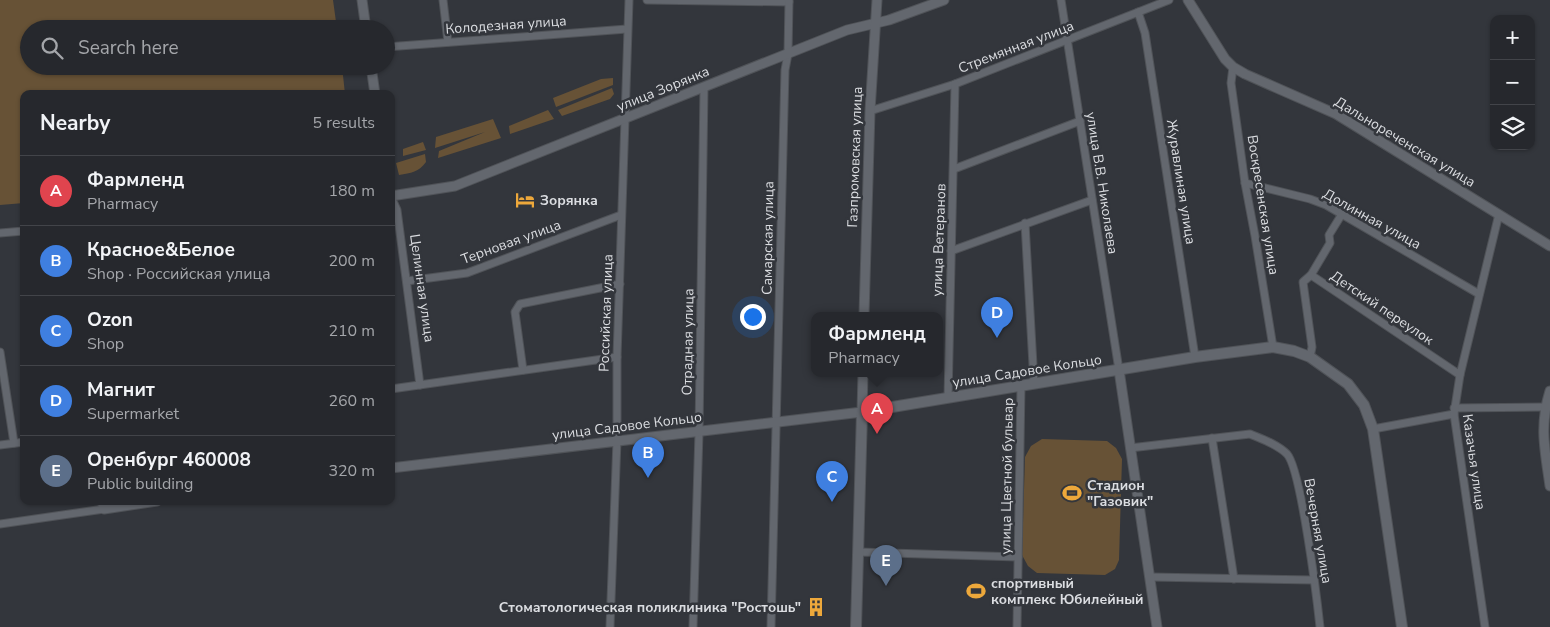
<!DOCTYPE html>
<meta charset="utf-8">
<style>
body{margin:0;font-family:"Nunito Sans",sans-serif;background:#2e3035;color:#f1f3f6}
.controls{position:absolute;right:15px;top:15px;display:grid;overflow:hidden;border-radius:10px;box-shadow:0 1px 4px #0004}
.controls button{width:45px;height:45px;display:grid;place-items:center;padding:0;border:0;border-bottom:1px solid #424449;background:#26282d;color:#f1f3f6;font:25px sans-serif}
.you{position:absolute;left:752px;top:316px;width:18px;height:18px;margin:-12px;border:4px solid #fff;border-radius:50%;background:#1a73e8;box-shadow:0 0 0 8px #1a73e833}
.badge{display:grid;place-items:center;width:32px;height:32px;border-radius:50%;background:#eda83b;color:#fff;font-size:16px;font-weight:700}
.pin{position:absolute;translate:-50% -41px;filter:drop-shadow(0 1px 2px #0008)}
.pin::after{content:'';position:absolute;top:26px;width:18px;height:15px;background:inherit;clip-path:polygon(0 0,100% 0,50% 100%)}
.popup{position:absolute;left:811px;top:312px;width:132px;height:65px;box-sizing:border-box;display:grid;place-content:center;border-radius:10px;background:#26282d;filter:drop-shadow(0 1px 4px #0005);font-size:16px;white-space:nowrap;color:#a4a6aa}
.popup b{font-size:19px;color:#f1f3f6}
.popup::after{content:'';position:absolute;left:50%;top:100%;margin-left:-10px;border:10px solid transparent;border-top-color:#26282d}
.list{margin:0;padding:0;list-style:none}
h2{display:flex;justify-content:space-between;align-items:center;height:65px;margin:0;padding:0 20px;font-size:21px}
h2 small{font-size:16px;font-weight:400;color:#a4a6aa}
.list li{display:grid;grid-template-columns:32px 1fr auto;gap:15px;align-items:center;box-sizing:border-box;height:70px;padding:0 20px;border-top:1px solid #424449}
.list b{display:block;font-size:19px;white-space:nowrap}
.list p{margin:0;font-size:16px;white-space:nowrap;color:#a4a6aa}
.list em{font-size:16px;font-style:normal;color:#a4a6aa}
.icon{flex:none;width:28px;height:28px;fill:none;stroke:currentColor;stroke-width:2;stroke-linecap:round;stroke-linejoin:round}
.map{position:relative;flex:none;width:1550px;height:627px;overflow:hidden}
.search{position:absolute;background:#26282d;box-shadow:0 1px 4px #0004;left:20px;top:20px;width:375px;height:55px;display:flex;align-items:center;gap:12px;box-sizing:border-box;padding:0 18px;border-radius:28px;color:#a4a6aa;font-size:19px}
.panel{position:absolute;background:#26282d;box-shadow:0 1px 4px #0004;left:20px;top:90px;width:375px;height:415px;border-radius:10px}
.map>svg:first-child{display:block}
.green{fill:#675236}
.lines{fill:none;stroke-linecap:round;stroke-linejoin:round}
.minor-casing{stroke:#505358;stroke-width:9}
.tertiary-casing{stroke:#505358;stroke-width:11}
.secondary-casing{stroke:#505358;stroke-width:12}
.minor{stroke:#63676e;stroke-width:7}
.tertiary{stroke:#63676e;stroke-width:9}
.secondary{stroke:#63676e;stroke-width:10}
.labels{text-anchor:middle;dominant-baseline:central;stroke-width:5;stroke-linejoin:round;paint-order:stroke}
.street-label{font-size:14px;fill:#dbdde1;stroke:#33363c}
.poi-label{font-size:14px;font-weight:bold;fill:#dbdde1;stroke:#33363c;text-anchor:start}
</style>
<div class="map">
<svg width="1550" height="627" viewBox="0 0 1550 627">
<rect width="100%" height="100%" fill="#33363c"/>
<g class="green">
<path d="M0,0H333L337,29H29V66H342L345,94H24V203L0,205Z"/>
<path d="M613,78V85L556,107L553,98L601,79Z"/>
<path d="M612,88L614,94L610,99L562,116L558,110Z"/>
<path d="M548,110L554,119L510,134L509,126Z"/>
<path d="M493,119L501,138L438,158L439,151L485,132L435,148L436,137Z"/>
<path d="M423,142L426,150L403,156V149Z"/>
<path d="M425,154L426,162C419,172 411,173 399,175L396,163Z"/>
<path d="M1042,439L1107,441L1116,448L1122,459L1119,560L1115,569L1105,575L1037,573L1028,566L1022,555L1025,457L1031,446Z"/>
</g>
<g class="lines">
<g class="minor-casing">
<g id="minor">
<path d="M443,0L448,42"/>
<path d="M647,0L789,2"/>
<path d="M1061,0L1119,370"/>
<path d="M1138,12L1145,33L1195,357"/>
<path d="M386,47L627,29"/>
<path d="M1233,67L1231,83L1245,183L1255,236L1273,347"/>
<path d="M870,111L955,84L1169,0"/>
<path d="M954,169L1080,121"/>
<path d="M1245,183L1310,199L1326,205L1479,294"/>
<path d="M391,197L397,210L420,385"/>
<path d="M1025,223L1034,383"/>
<path d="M0,233L24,231"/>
<path d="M951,251L1092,200"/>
<path d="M1311,275L1330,243L1329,235L1342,214"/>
<path d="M407,281L467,273L621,215"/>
<path d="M0,352L14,443"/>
<path d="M1310,357L1312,347L1303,282L1311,275L1460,375"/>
<path d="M523,370L515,312L520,304L620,284"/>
<path d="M391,389L617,357"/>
<path d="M948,398L955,84"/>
<path d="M1454,408L1545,407"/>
<path d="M1373,429L1454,414"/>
<path d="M1212,438L1234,579"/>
<path d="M0,445L24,442"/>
<path d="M1130,448L1250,434C1262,439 1277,444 1287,454C1301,469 1317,599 1320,627"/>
<path d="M0,524L104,509"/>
<path d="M859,552L1018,557"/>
<path d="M1150,577L1314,580"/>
<path d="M610,627L617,440V357L629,0"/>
<path d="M693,627L699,432L704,87"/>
<path d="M771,627L785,70L788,54L789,0"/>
<path d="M1017,627L1021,385"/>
<path d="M1485,627L1454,414L1460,375L1499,214"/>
</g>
</g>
<g class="tertiary-casing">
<g id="tertiary">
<path d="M362,0L366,29"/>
<path d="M1188,0L1225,59L1233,67L1245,74L1336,114L1550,246"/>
<path d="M371,66L375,94"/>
<path d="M391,196L455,186L847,30L889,20L944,0"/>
<path d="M864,315L870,111L877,0"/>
<path d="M1119,370L1157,627"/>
<path d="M1550,391C1539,426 1545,450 1550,486"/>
<path d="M391,468L862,412L863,373"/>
<path d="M102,501L104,509L157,501"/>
</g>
</g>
<g class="secondary-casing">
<path id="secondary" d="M856,627L862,412L1195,357L1273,347L1294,351L1310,357L1348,384L1364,405L1373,429L1402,627"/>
</g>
<use href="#minor" class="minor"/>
<use href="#tertiary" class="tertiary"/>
<use href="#secondary" class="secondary"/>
</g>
<defs>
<g id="hotel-bare" transform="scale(1.5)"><path d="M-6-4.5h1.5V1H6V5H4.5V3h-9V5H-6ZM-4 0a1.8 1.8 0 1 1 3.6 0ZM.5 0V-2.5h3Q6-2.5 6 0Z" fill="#eda83b" stroke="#33363c" stroke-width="2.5" paint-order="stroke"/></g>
<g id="stadium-bare" transform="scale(1.5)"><path d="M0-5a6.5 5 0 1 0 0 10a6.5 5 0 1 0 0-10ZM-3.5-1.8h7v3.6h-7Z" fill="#eda83b" stroke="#33363c" stroke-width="2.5" paint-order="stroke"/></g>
<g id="building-bare" transform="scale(1.5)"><path d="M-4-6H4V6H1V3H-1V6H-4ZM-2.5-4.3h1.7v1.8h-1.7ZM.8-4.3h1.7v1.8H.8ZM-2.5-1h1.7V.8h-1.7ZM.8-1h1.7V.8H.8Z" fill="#eda83b" stroke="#33363c" stroke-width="2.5" paint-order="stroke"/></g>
</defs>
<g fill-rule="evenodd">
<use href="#hotel-bare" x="525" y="200"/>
<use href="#stadium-bare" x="1072" y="493"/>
<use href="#stadium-bare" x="976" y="591"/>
<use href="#building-bare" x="816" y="607"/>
</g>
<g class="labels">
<g class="street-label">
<text transform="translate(506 25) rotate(-4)">Колодезная улица</text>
<text transform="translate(1016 47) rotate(-21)">Стремянная улица</text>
<text transform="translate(663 89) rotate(-22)">улица Зорянка</text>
<text transform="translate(1405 142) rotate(31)">Дальнореченская улица</text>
<text transform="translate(855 157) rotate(-88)">Газпромовская улица</text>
<text transform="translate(1181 182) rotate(81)">Журавлиная улица</text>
<text transform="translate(1102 183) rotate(81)">улица В.В. Николаева</text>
<text transform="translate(1263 205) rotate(81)">Воскресенская улица</text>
<text transform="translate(1372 219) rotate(29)">Долинная улица</text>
<text transform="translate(768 238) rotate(-89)">Самарская улица</text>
<text transform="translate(939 240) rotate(-88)">улица Ветеранов</text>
<text transform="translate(511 242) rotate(-20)">Терновая улица</text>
<text transform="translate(422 288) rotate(82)">Целинная улица</text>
<text transform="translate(1382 308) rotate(34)">Детский переулок</text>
<text transform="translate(606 313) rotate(-88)">Российская улица</text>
<text transform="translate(688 342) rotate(-89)">Отрадная улица</text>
<text transform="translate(1027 371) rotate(-9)">улица Садовое Кольцо</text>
<text transform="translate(627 426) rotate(-7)">улица Садовое Кольцо</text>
<text transform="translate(1474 462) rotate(82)">Казачья улица</text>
<text transform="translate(1007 476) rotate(-89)">улица Цветной бульвар</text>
<text transform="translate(1318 531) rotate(80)">Вечерняя улица</text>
</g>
<g class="poi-label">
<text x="540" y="200">Зорянка</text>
<text x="1087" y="485">Стадион<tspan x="1087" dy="16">"Газовик"</tspan></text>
<text x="991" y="583">спортивный<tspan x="991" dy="16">комплекс Юбилейный</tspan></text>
<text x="801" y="607" text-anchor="end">Стоматологическая поликлиника "Ростошь"</text>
</g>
</g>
</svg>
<div class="controls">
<button>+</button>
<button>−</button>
<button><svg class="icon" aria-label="layers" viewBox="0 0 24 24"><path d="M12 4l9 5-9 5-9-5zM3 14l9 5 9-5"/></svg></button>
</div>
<div class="you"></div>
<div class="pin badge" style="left:877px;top:434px;background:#e0444e">A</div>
<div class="popup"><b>Фармленд</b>Pharmacy</div>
<div class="pin badge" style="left:648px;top:478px;background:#3f7fe0">B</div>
<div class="pin badge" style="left:832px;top:502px;background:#3f7fe0">C</div>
<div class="pin badge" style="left:997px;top:338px;background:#3f7fe0">D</div>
<div class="pin badge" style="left:886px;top:586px;background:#5c6f8a">E</div>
<div class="search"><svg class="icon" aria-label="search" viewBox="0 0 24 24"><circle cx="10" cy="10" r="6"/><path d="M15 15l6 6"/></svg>Search here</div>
<section class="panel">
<h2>Nearby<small>5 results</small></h2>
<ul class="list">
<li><span class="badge" style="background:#e0444e">A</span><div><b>Фармленд</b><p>Pharmacy</p></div><em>180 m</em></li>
<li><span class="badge" style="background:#3f7fe0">B</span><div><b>Красное&amp;Белое</b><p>Shop · Российская улица</p></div><em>200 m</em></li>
<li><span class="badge" style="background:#3f7fe0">C</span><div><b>Ozon</b><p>Shop</p></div><em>210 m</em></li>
<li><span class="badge" style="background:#3f7fe0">D</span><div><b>Магнит</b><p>Supermarket</p></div><em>260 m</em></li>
<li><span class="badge" style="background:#5c6f8a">E</span><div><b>Оренбург 460008</b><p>Public building</p></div><em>320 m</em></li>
</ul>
</section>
</div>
